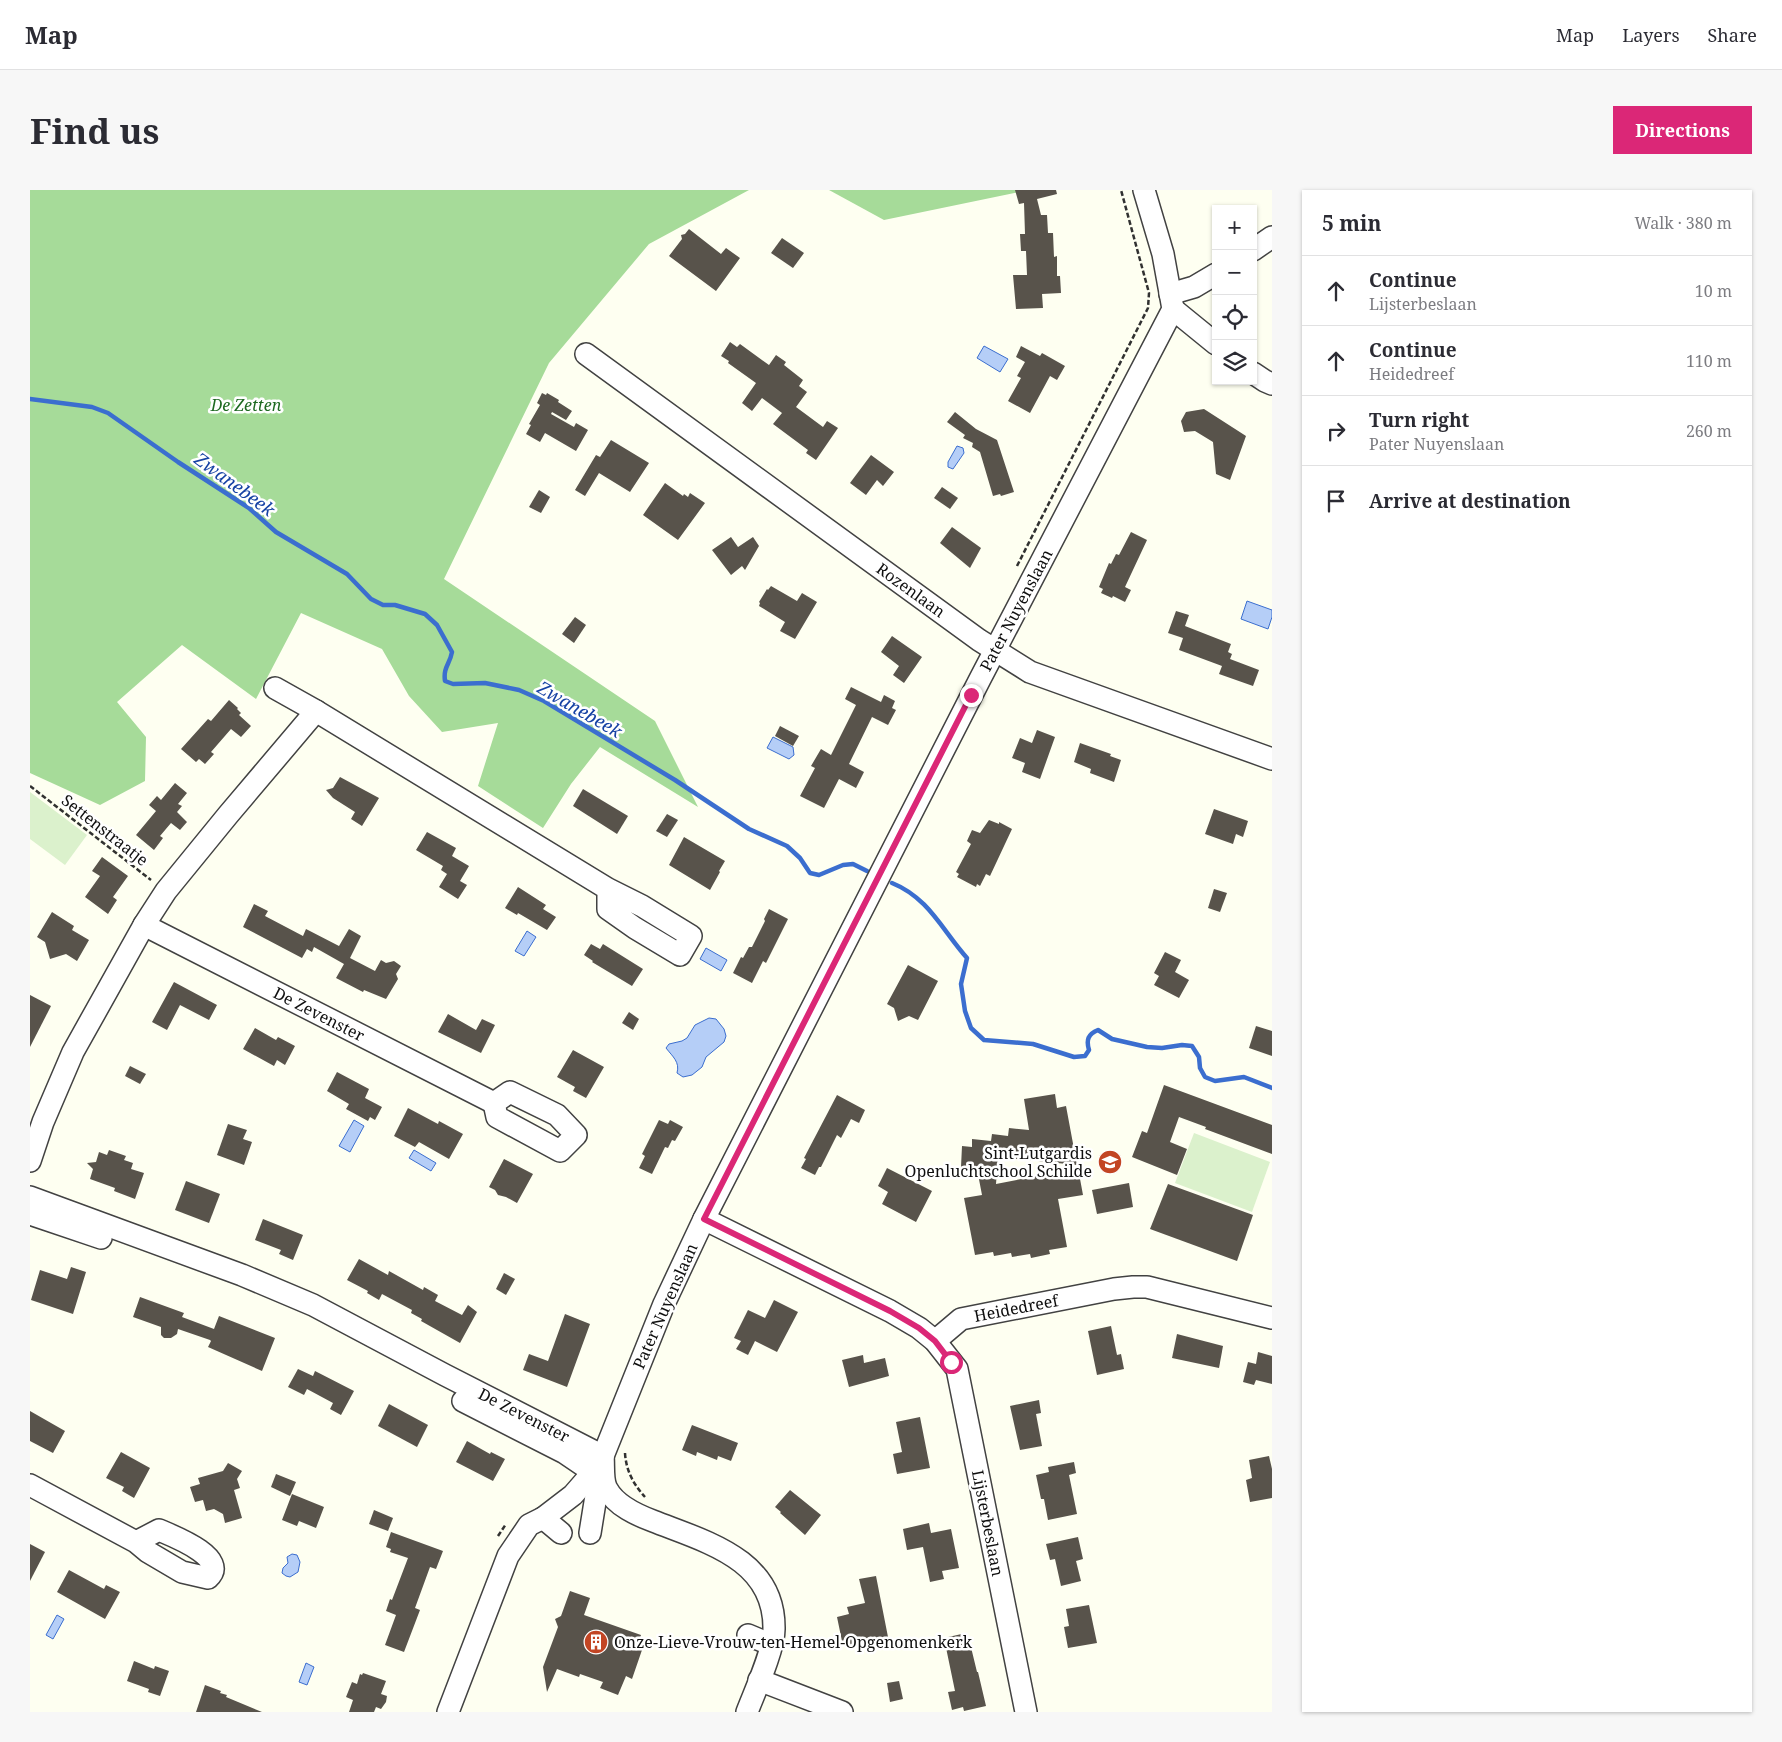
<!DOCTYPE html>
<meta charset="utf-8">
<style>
body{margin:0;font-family:"Noto Serif",serif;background:#f7f7f7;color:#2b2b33}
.controls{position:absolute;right:15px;top:15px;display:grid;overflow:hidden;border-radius:0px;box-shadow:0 1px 4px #0004}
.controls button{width:45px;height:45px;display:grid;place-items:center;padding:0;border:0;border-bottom:1px solid #e1e1e2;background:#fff;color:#2b2b33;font:25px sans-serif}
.stop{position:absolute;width:15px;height:15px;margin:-11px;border:4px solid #db2777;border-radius:50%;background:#fff}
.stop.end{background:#db2777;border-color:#fff;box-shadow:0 1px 5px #0008}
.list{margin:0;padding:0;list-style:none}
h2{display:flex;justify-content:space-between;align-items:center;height:65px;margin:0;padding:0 20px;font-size:21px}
h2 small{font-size:16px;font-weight:400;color:#7c7c81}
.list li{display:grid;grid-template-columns:32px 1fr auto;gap:15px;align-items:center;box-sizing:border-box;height:70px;padding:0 20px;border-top:1px solid #e1e1e2}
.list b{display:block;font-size:19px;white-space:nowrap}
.list p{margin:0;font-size:16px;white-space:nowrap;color:#7c7c81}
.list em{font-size:16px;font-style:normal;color:#7c7c81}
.icon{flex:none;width:28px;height:28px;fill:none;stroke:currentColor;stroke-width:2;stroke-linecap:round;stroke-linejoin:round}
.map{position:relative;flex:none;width:1242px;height:1522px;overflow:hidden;border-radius:0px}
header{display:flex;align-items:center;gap:30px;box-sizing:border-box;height:70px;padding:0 25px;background:#fff;border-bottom:1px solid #e1e1e2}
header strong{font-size:24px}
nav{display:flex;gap:28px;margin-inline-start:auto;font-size:18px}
.intro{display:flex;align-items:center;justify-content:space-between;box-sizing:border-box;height:120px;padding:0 30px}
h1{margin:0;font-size:35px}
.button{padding:12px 22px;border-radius:0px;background:#db2777;color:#fff;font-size:18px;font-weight:700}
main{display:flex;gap:30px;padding:0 30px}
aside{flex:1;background:#fff;border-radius:0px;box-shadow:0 1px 4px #0004}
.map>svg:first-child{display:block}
.forest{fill:#a6db99}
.pitch{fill:#dbf1cc}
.water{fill:#b5cef7;stroke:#3b6ecf}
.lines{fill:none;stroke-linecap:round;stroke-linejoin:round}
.stream{stroke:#3b6ecf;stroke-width:4.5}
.building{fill:#58534b}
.minor-casing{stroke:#424242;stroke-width:24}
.path{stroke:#313131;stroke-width:2.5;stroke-dasharray:5 2.5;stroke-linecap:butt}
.minor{stroke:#fff;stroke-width:21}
.route{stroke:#db2777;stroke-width:6}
.labels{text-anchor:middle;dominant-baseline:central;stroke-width:5;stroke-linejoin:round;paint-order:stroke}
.park-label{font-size:16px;font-style:italic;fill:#1e6921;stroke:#fff}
.street-label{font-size:16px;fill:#0f0f0f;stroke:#fff}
.poi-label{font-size:16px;fill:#0f0f0f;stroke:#fff;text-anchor:end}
.water-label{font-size:18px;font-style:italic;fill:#1642a4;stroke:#fff}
</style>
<header>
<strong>Map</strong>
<nav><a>Map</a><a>Layers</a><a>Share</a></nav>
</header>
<div class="intro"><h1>Find us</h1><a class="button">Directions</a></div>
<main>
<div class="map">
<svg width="1242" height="1522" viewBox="0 0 1242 1522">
<rect width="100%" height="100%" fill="#fefff1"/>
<g class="forest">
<path d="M0,0H719L619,54L519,173L414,389L625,531L668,617L570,557L541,594L513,638L448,596L468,533L412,542L379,506L352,459L271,423L226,509L152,455L87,512L116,547L115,591L70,615L0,583Z"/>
<path d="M799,0H999L854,30Z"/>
</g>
<g class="pitch">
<path d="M0,602L57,645L35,675L0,649Z"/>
<path d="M1164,943L1240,972L1222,1022L1145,993Z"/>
</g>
<g class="water">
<path d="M954,156L978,169L970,182L947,168Z"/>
<path d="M927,256L933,258L934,263L923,279L918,277V272Z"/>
<path d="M1217,411L1242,420V427L1238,439L1211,429Z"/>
<path d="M743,547L763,557L764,565L759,569L737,558Z"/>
<path d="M497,741L506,747L494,766L485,761Z"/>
<path d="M676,758L697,770L691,781L670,769Z"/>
<path d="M679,828L686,829L694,839L696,846L694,852L676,867L672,877L662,885L653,887L647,883C650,872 643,867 636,858L639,854L652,851L657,848L665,835Z"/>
<path d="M324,930L334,936L320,962L309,956Z"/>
<path d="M384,960L406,973L401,981L379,968Z"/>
<path d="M262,1364L267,1365L270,1372L268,1382L260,1387L256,1386L252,1383L253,1378L258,1373L257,1367Z"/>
<path d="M27,1425L34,1429L23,1449L16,1445Z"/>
<path d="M276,1473L284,1477L277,1495L269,1492Z"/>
</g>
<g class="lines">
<g class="stream">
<path d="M0,209L62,217L78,223L148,272L219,318L246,342L317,384L341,409L353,415H365L395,424L407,435L422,462C420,474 413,477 415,491L423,494L455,493L489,500L514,511L645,590L719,639L757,656L770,668L780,683L789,685L813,675L823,674L837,681"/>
<path d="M862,693C899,708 912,740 937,768L931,794L935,821L941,838L954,850L1003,854L1044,867L1055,866L1059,860C1056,850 1058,844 1068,840L1082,849L1117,857L1132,858L1152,855L1162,856L1169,867L1170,878L1175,887L1185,891L1214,887L1242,898"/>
</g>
</g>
<g class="building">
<path d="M985,0H1026L1027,4L1007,9L1011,25H1017L1018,43H1023L1024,67L1027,66V86H1030L1031,103L1012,104L1013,118L986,119L983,85H997L996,61H991L990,44H995L994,13L989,14Z"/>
<path d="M659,39L691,64L696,58L710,68L686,101L639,66L652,49L651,45L655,44Z"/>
<path d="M752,48L774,63L763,78L741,63Z"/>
<path d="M700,152L707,157L710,154L739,175L746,165L756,172L754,175L773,190L769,196L777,202L766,217L793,237L797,231L808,238L786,270L776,263L778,260L743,234L752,223L732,208L722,221L712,213L726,193L698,173L699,171L691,166Z"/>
<path d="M991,156L1010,166L1012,163L1035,176L1027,190L1020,186L1000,223L978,211L991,188L987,186L995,172L986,167Z"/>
<path d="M512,203L516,205L517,203L529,210L528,212L542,221L536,230L522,222L521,224L544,237L546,233L558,240L546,261L515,243L510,252L496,244L501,235L499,234L510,215L507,213Z"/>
<path d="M1174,219L1216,246L1200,290L1186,284L1183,252L1165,241L1154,242L1151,231L1156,222Z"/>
<path d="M925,222L946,239L967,250L984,302L971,306L970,304L963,306L950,262L942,257L943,253L933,248L935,245L917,232Z"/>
<path d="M581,250L619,273L600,302L569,283L555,306L545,300L566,265L570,267Z"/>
<path d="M841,265L864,282L853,296L847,290L836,305L820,293Z"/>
<path d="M635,293L653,306L654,304L658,307L660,303L675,313L648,350L613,325Z"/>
<path d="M912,297L928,308L920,319L904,308Z"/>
<path d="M509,300L520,307L511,323L499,317Z"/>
<path d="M922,337L951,358L940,378L910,353Z"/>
<path d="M1101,342L1117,350L1095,397L1101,400L1095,412L1083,406L1082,408L1071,403L1073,399L1069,397L1079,373L1081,374L1086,364L1089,365Z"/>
<path d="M701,347L708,357L723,347L729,356L715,380L712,376L701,385L682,360Z"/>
<path d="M741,396L767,411L772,403L787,412L765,449L750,441L755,432L729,416L730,413L729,412L737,399L738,400Z"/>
<path d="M1146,421L1159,425L1155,436L1201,454L1198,462L1202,464L1200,469L1229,480L1223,496L1189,484L1192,476L1149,460L1153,448L1138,443Z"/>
<path d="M545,427L556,435L544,453L532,444Z"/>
<path d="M862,446L892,467L874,493L863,485L869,476L851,462Z"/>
<path d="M821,497L851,512L854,505L865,511L862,518L866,520L858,535L842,527L819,574L834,582L826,598L809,589L794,618L770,606L785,578L781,576L791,559L801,565L826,515L815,509Z"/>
<path d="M199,510L208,518L207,519L211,523L209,525L221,536L211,547L201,539L181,562L184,564L175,574L169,569L166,572L151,559L178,529L181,531Z"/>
<path d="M750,536L769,546L763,556L745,546Z"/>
<path d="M1007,540L1025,547L1010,589L992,582L995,573L982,568L990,548L1002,553Z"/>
<path d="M1050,553L1081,564L1080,566L1091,570L1084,592L1060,583L1061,579L1044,572Z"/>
<path d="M310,587L349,608L332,636L321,629L325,622L303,608L296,600L303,598Z"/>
<path d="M145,593L157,603L148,614L152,616L147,622L157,632L150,640L141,633L130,646L133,648L124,660L106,645L126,621L119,615L127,606L131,610Z"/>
<path d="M553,599L598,626L587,644L543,616Z"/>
<path d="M1184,619L1218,631L1213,647L1206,644L1203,654L1175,644Z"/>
<path d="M637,624L648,630L637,647L626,641Z"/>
<path d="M959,630L969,634V632L982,639L960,686L956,684L950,696L947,694L946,697L927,687L929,684L926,682L941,654L937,651L942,640L950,643Z"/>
<path d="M397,642L426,658L422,666L439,676L430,691L437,695L428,709L409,697L417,684L411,680L413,676L386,660Z"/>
<path d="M654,647L695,671L689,681L690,682L680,700L639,675Z"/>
<path d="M72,667L98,686L83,707L87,710L78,724L55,707L70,686L62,681Z"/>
<path d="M488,697L516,715L513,719L526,727L517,740L488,723L487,725L475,718Z"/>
<path d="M1184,699L1197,703L1190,722L1178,718Z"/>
<path d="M224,714L238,721L235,726L273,746L276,739L309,756L319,739L331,746L320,768L345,781L351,770L356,773L364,771L371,776L366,784L368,789L356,809L334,800L333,802L306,788L314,774L284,757L282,762L277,759L272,768L213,737Z"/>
<path d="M739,719L758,729L736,773L733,771L722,793L703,783L711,767L713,768L719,757H722L735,731L734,729Z"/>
<path d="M22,722L44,736L42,740L59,750L47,771L36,764L20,769L15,752L7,747Z"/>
<path d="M561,754L570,759L573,754L613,779L602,796L562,772L563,771L554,765Z"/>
<path d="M1135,762L1151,770L1145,782L1159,790L1149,808L1124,795L1129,786L1124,783Z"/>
<path d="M878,775L908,791L888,830L879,826L868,831L864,818L857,814Z"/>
<path d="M144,792L187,815L179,830L150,815L137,840L122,832Z"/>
<path d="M0,805L21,816L0,857Z"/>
<path d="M599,822L609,829L603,840L592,833Z"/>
<path d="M418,824L446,840L452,829L465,835L451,863L408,842Z"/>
<path d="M1226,836L1242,841V866L1219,858Z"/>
<path d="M225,838L246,850L248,847L265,856L255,875L247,870L244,876L213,859Z"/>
<path d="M543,860L574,877L556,908L543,901L545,897L527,887Z"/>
<path d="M100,876L116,884L110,894L95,886Z"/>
<path d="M307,882L339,899L335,908L352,917L345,930L340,927L338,931L316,919L319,914L297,901Z"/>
<path d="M1134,895L1242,935V964L1175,939L1176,937L1149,927L1140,952L1157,959L1147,985L1102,967L1112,941L1117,943Z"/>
<path d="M1025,904L1027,918L1036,916L1047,975L968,967L966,994L1048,978L1053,1005L1028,1009L1037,1057L1019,1060L1020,1064L1001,1068L1000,1064L982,1067L981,1063L964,1066L963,1062L945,1065L934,1008L952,1005L947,979L931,977L932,956L942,957V949L961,951L962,944L978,946L979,938L999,940L994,909Z"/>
<path d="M807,905L835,920L829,933L821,929L811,948L807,945L791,977H789L785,985L771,978L776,969L774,968Z"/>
<path d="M378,918L408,934L409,931L433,944L419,969L389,952L385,957L364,946Z"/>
<path d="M629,930L638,934L640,930L653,937L645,951L642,950L638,958L635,957L622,984L609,978L615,966L612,964Z"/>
<path d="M198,934L217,940L213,949L222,952L214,975L187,965Z"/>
<path d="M79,960L96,966L94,970L103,973L101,979L114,983L105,1009L84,1001L85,998L60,989L63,979L57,973L66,972L69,962L77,965Z"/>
<path d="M474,969L503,984L487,1013L476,1007L468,1005L465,1000L459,997Z"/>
<path d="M857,978L902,1001L886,1032L852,1014L858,1002L848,996Z"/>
<path d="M156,991L190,1004L179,1033L145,1020Z"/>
<path d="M1099,993L1103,1017L1067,1024L1062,1000Z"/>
<path d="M1138,994L1223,1025L1207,1071L1120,1039Z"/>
<path d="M233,1029L273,1045L263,1070L249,1064L251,1060L225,1050Z"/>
<path d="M329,1069L358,1085L359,1081L393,1100L394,1097L408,1105L405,1111L432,1125L438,1115L447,1122L430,1153L391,1131L392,1129L381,1123L382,1120L352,1104L349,1110L337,1103L338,1101L317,1090Z"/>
<path d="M41,1077L56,1082L43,1124L1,1110L10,1080L37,1089Z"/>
<path d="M474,1083L485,1089L476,1105L466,1099Z"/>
<path d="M110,1107L154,1123L152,1127L184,1139L189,1126L245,1148L232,1181L178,1157L181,1151L180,1150L148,1139L147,1144L141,1148H134L131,1145V1137L103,1127Z"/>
<path d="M744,1110L768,1122L747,1162L725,1151L718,1165L706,1159L711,1151L704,1148L718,1120L735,1128Z"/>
<path d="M535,1124L560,1134L537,1197L493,1180L499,1164L518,1171Z"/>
<path d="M1081,1136L1087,1165L1091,1164L1094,1179L1067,1185L1058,1141Z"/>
<path d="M1147,1144L1193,1156L1189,1178L1142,1168Z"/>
<path d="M1228,1162L1242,1166V1194L1226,1190L1224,1195L1213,1192L1218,1172L1226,1174Z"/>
<path d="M833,1165L834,1173L855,1168L859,1186L819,1197L812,1170Z"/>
<path d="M268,1179L283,1186L285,1181L324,1201L311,1225L300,1219L303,1213L277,1199L274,1205L258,1197Z"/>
<path d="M1009,1210L1011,1223L1006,1224L1012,1256L990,1260L980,1216Z"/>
<path d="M359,1214L398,1235L387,1257L348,1236Z"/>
<path d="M0,1221L35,1241L23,1263L0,1251Z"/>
<path d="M890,1227L900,1278L867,1284L863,1264L872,1262L866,1232Z"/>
<path d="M662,1235L708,1253L701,1271L688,1266L687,1270L667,1262L666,1266L652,1260Z"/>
<path d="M437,1251L460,1264L461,1262L475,1269L463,1291L426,1272Z"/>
<path d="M91,1262L120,1278L104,1308L92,1301L94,1297L76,1288Z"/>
<path d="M1239,1266L1242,1279V1308L1220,1312L1216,1290L1222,1288L1219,1270Z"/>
<path d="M1044,1272L1046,1283L1039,1285L1047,1324L1018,1330L1014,1309H1011L1006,1285L1019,1282L1018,1277Z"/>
<path d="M198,1273L212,1281L207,1289L210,1298L204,1300L212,1328L195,1333L193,1324L184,1319L176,1321L173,1310L165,1312L160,1297L170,1294L168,1288L193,1281Z"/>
<path d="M246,1284L266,1292L260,1306L241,1297Z"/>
<path d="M760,1300L791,1325L775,1345L750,1323L751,1322L745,1317Z"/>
<path d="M262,1304L294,1317L286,1338L269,1331L267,1336L252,1330Z"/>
<path d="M344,1320L363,1328L358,1341L339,1334Z"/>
<path d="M899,1333L901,1343L921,1339L929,1378L912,1381L914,1389L900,1392L893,1357L877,1360L873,1339Z"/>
<path d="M361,1342L413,1361L406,1379L400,1377L385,1418L390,1420L374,1462L355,1455L366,1425L356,1421L360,1409L362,1410L378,1368L360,1362L361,1359L356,1357Z"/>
<path d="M1048,1347L1053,1369L1046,1371L1051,1391L1031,1396L1025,1369L1020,1370L1016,1354Z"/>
<path d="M0,1354L15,1362L0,1391Z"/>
<path d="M39,1380L74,1399L76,1395L90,1402L75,1429L27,1402Z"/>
<path d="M846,1386L858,1447L813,1456L807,1427L819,1424L817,1417L835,1413L829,1389Z"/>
<path d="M540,1401L560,1408L554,1425L611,1445L607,1458L612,1460L602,1489L596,1486L588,1505L570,1498L573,1492L550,1484L549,1487L527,1479L517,1502L513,1477L528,1437L525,1429L531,1426Z"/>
<path d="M1059,1415L1067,1453L1038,1458L1034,1437L1039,1436L1036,1419Z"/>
<path d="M936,1443L938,1449H939L947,1482H948L956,1516L934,1521L933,1517L922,1520L918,1502L925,1501L914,1448Z"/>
<path d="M104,1471L124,1479L125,1476L139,1481L130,1506L118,1502L119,1499L97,1491Z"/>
<path d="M333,1483L356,1491L351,1504L357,1506L356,1512L351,1519L346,1517L344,1522H319L323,1510L316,1507L322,1492L327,1494L330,1484L332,1485Z"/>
<path d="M869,1491L873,1509L860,1512L857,1493Z"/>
<path d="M175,1495L191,1501L190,1503L197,1505L196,1507L232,1522H166Z"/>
</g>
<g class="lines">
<g class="minor-casing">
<g id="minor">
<path d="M1223,60L1242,47"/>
<path d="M1140,104L1164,97L1186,84"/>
<path d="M1143,119L1186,154"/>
<path d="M556,164L949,450L1000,482L1242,569"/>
<path d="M1223,183L1235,191L1242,194"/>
<path d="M245,498L286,521"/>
<path d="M114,735L464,913"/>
<path d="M480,902L527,925L546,945L530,961L467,927L464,913Z"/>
<path d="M0,971L13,932L43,862L114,735L136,701L198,625L286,521L578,699L612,716L661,746L650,765L605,738L578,719V699"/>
<path d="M0,1007L212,1085L283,1115L415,1185L573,1266"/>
<path d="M0,1024L71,1048"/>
<path d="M674,1029L860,1121L889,1138L905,1151L927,1179L996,1522"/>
<path d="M905,1151L931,1129L1084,1099L1103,1097H1117L1242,1128"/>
<path d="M433,1211L535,1263L563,1282"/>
<path d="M573,1266C574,1275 572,1291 577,1299C586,1316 607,1325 623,1331C676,1352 745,1369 744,1439C744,1460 725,1501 717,1522"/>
<path d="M0,1295L106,1352L118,1362L152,1382L178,1388C200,1368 143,1346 129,1340L106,1352"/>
<path d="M513,1328L531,1343"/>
<path d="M560,1343L570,1281"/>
<path d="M718,1445L742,1455"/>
<path d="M729,1490L812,1522"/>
<path d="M418,1522L478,1366L499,1335L513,1328L543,1305L563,1282L573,1266L634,1114L674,1029L950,489L1143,119L1133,64L1114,0"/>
</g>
</g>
<g class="path">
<path d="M987,376L1118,118L1119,103L1091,0"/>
<path d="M0,596L121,690"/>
<path d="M595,1263C596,1281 604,1295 615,1307"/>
<path d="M468,1346L476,1334"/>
</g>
<use href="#minor" class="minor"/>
</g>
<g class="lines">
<path class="route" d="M921,1172L905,1151L889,1138L860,1121L674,1029L941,505"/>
</g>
<defs>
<g id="school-disc" transform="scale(1.25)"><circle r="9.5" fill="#c24524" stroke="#fff"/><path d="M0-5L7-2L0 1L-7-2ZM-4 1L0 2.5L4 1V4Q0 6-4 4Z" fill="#fff"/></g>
<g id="building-disc" transform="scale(1.25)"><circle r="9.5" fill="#c24524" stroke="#fff"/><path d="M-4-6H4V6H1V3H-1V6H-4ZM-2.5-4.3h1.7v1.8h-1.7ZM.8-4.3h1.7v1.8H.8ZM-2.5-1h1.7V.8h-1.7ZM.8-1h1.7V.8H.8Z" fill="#fff"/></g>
</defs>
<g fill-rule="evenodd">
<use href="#school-disc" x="1080" y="972"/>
<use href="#building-disc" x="566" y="1452"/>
</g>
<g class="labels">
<g class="park-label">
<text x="216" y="215">De Zetten</text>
</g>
<g class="street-label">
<text transform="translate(881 400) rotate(36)">Rozenlaan</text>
<text transform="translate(986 420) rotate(-62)">Pater Nuyenslaan</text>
<text transform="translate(75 640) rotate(38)">Settenstraatje</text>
<text transform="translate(289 824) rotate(27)">De Zevenster</text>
<text transform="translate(635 1116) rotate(-66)">Pater Nuyenslaan</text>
<text transform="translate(986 1118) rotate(-11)">Heidedreef</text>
<text transform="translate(494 1225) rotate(27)">De Zevenster</text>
<text transform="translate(958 1333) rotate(79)">Lijsterbeslaan</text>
</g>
<g class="poi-label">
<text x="1062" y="963">Sint-Lutgardis<tspan x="1062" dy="18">Openluchtschool Schilde</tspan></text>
<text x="584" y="1452" text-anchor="start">Onze-Lieve-Vrouw-ten-Hemel-Opgenomenkerk</text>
</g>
<g class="water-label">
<text transform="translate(205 294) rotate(36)">Zwanebeek</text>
<text transform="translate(550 519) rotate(30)">Zwanebeek</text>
</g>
</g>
</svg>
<div class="controls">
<button>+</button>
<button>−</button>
<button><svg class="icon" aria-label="locate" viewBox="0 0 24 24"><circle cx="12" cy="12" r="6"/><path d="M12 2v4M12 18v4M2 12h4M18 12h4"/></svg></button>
<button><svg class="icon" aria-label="layers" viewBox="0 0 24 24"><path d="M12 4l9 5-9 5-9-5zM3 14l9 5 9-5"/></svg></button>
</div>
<div class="stop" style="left:921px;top:1172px"></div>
<div class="stop end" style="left:941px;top:505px"></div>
</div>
<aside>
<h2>5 min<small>Walk · 380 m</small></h2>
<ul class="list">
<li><svg class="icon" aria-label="ahead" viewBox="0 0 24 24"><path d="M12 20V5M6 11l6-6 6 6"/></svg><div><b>Continue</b><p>Lijsterbeslaan</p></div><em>10 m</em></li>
<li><svg class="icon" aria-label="ahead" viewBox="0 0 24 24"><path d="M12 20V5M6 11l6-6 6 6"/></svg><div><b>Continue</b><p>Heidedreef</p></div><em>110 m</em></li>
<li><svg class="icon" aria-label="right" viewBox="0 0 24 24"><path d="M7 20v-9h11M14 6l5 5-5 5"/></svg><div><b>Turn right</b><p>Pater Nuyenslaan</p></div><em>260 m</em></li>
<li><svg class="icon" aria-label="arrive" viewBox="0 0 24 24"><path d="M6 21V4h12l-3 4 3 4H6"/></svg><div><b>Arrive at destination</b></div></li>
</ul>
</aside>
</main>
